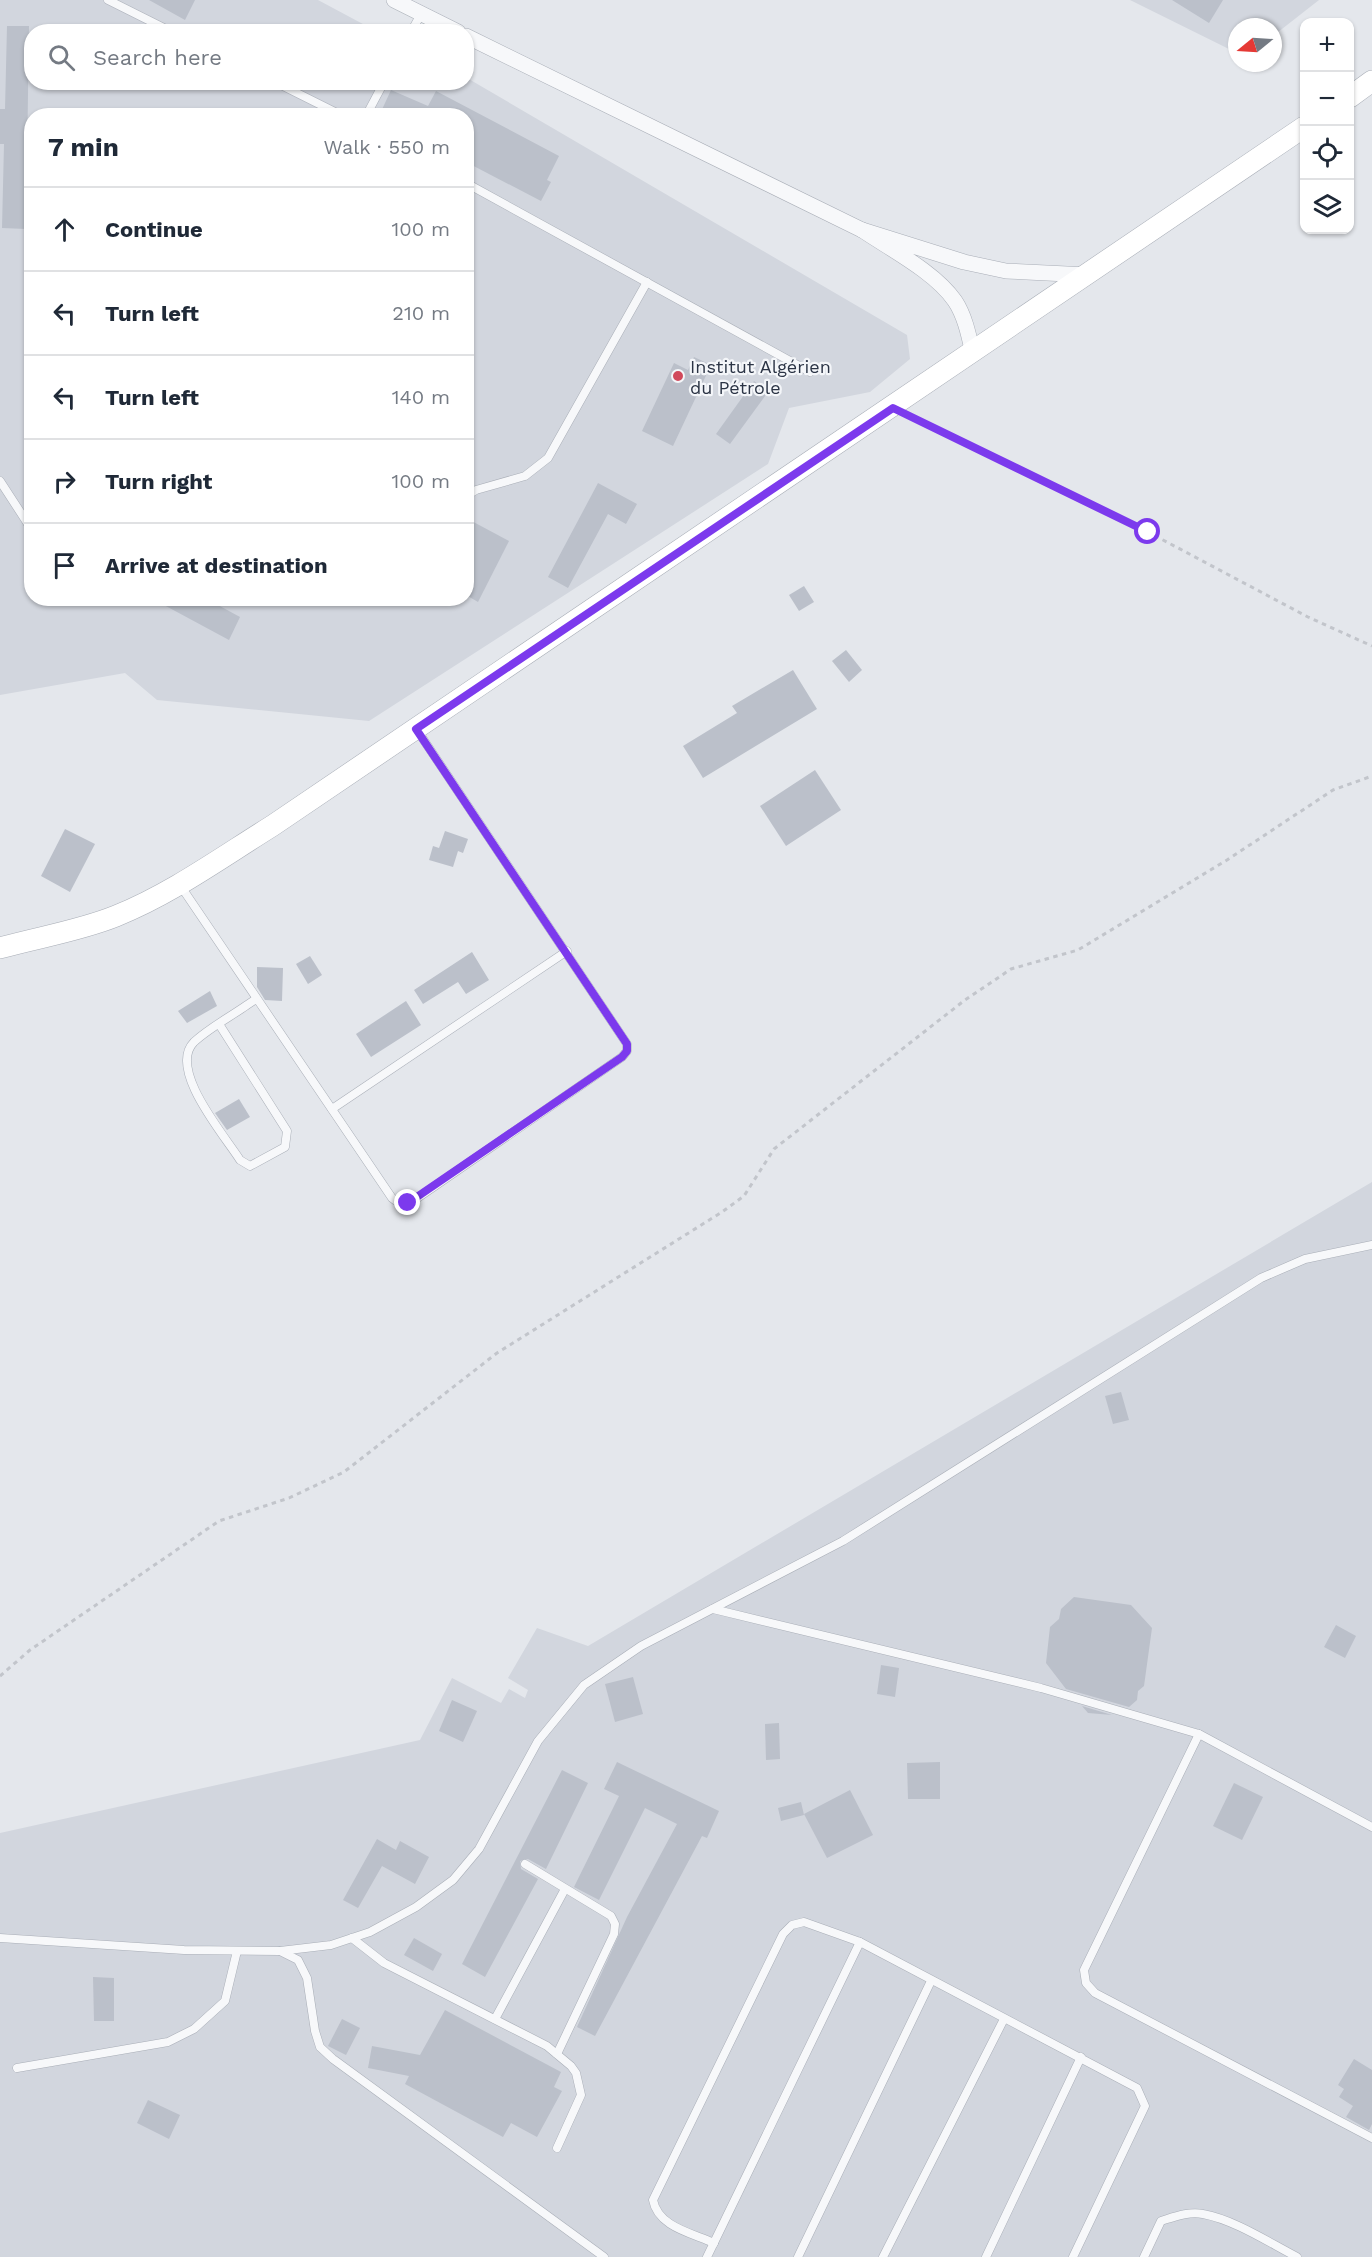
<!DOCTYPE html>
<meta charset="utf-8">
<style>
body{margin:0;font-family:"Work Sans",sans-serif;background:#f2f2f3;color:#1f2937}
.controls{position:absolute;right:18px;top:18px;display:grid;overflow:hidden;border-radius:12px;box-shadow:0 2px 4px #0004}
.controls button{width:54px;height:54px;display:grid;place-items:center;padding:0;border:0;border-bottom:2px solid #e0e1e3;background:#fff;color:#1f2937;font:30px sans-serif}
.compass{position:absolute;left:1228px;top:18px;width:54px;height:54px;border-radius:50%;background:#fff;box-shadow:0 2px 4px #0004;rotate:252deg}
.stop{position:absolute;width:18px;height:18px;margin:-14px;border:4px solid #7c3aed;border-radius:50%;background:#fff}
.stop.end{background:#7c3aed;border-color:#fff;box-shadow:0 2px 6px #0008}
.list{margin:0;padding:0;list-style:none}
h2{display:flex;justify-content:space-between;align-items:center;height:78px;margin:0;padding:0 24px;font-size:26px}
h2 small{font-size:20px;font-weight:400;color:#747a83}
.list li{display:grid;grid-template-columns:39px 1fr auto;gap:18px;align-items:center;box-sizing:border-box;height:84px;padding:0 24px;border-top:2px solid #e0e1e3}
.list b{display:block;font-size:22px;white-space:nowrap}
.list em{font-size:20px;font-style:normal;color:#747a83}
.icon{flex:none;width:33px;height:33px;fill:none;stroke:currentColor;stroke-width:2;stroke-linecap:round;stroke-linejoin:round}
.map{position:relative;flex:none;width:1372px;height:2257px;overflow:hidden}
.search{position:absolute;background:#fff;box-shadow:0 2px 4px #0004;left:24px;top:24px;width:450px;height:66px;display:flex;align-items:center;gap:15px;box-sizing:border-box;padding:0 21px;border-radius:24px;color:#747a83;font-size:22px}
.panel{position:absolute;background:#fff;box-shadow:0 2px 4px #0004;left:24px;top:108px;width:450px;height:498px;border-radius:24px}
.map>svg:first-child{display:block}
.built{fill:#d2d6de;fill-rule:evenodd}
.building{fill:#bbc0ca}
.lines{fill:none;stroke-linecap:round;stroke-linejoin:round}
.lane-casing{stroke:#a9aeb7;stroke-width:9}
.street-casing{stroke:#a9aeb7;stroke-width:16}
.secondary-casing{stroke:#a9aeb7;stroke-width:22}
.path{stroke:#c2c5cb;stroke-width:3;stroke-dasharray:4.5 4.5;stroke-linecap:butt}
.lane{stroke:#f7f8fa;stroke-width:8}
.street{stroke:#f7f8fa;stroke-width:15}
.secondary{stroke:#fff;stroke-width:21}
.route{stroke:#7c3aed;stroke-width:8}
.poi-dot{fill:#d1495b;stroke:#f4f6f9;stroke-width:2}
.labels{text-anchor:middle;dominant-baseline:central;stroke-width:4.5;stroke-linejoin:round;paint-order:stroke}
.poi-label{font-size:18px;fill:#2b3445;stroke:#f4f6f9;text-anchor:start}
</style>
<div class="map">
<svg width="1372" height="2257" viewBox="0 0 1372 2257">
<rect width="100%" height="100%" fill="#e4e7ec"/>
<g class="built">
<path d="M0,0H318L376,31L32,32V82H404L409,85L410,82H466L467,78L907,335L910,359L870,392L789,408L768,464L369,721L157,700L125,673L0,695ZM32,116H466V598H32Z"/>
<path d="M1130,0H1319L1273,36V27H1237V53Z"/>
<path d="M1372,1182V2257H0V1833L420,1740L452,1678L501,1703L509,1689L525,1698L528,1690L508,1678L537,1628L588,1646Z"/>
</g>
<g class="building">
<path d="M149,0H195L185,20Z"/>
<path d="M1172,0H1223L1209,23Z"/>
<path d="M7,26H29L26,229L2,228L4,144H0V109H5Z"/>
<path d="M391,90L428,106L436,91L559,156L547,180L551,182L541,201L466,162V116H379Z"/>
<path d="M694,357L711,365L673,446L642,431L674,363L688,370Z"/>
<path d="M754,381L768,392L730,444L716,434Z"/>
<path d="M598,483L637,504L626,524L608,514L568,588L548,577Z"/>
<path d="M466,518L509,541L478,602L466,595Z"/>
<path d="M804,586L814,602L799,611L789,595Z"/>
<path d="M151,598H205L240,617L229,640Z"/>
<path d="M846,650L862,670L849,682L832,661Z"/>
<path d="M793,670L817,709L703,778L683,746L737,713L732,706Z"/>
<path d="M815,770L841,810L786,846L760,806Z"/>
<path d="M65,829L95,844L70,892L41,876Z"/>
<path d="M445,831L468,839L463,853L458,851L453,867L429,860L433,846L439,848Z"/>
<path d="M472,952L489,980L466,994L458,982L423,1004L414,990Z"/>
<path d="M310,956L322,975L308,984L296,964Z"/>
<path d="M257,967L283,968L282,1001L265,1000L257,987Z"/>
<path d="M210,991L217,1006L187,1023L178,1011Z"/>
<path d="M406,1001L421,1025L371,1057L356,1034Z"/>
<path d="M239,1099L250,1117L227,1130L215,1113Z"/>
<path d="M1121,1392L1129,1420L1113,1424L1105,1396Z"/>
<path d="M1074,1597L1131,1605L1152,1628L1144,1686L1138,1691L1137,1700L1129,1707L1066,1689L1046,1663L1050,1627L1059,1619L1061,1609Z"/>
<path d="M1336,1625L1356,1636L1345,1658L1324,1647Z"/>
<path d="M881,1665L899,1668L895,1697L877,1694Z"/>
<path d="M633,1677L643,1714L615,1722L605,1684Z"/>
<path d="M452,1700L477,1711L463,1742L439,1731Z"/>
<path d="M1082,1706L1112,1715L1088,1713Z"/>
<path d="M779,1723L780,1759L766,1760L765,1724Z"/>
<path d="M617,1762L719,1811L707,1838L702,1836L595,2036L577,2027L627,1917L677,1824L645,1808L599,1900L574,1887L619,1796L604,1789Z"/>
<path d="M940,1762V1799H908L907,1763Z"/>
<path d="M562,1770L588,1783L546,1869L528,1859L520,1861L521,1869L538,1879L485,1977L462,1964Z"/>
<path d="M1234,1783L1263,1797L1242,1840L1213,1826Z"/>
<path d="M850,1790L873,1835L827,1858L804,1814Z"/>
<path d="M801,1802L804,1815L781,1821L778,1808Z"/>
<path d="M377,1839L396,1850L400,1841L429,1857L415,1884L382,1866L358,1908L343,1900Z"/>
<path d="M414,1938L442,1954L433,1971L404,1955Z"/>
<path d="M93,1977L114,1978V2021H94Z"/>
<path d="M445,2010L561,2072L554,2087L562,2091L537,2137L511,2123L503,2137L405,2084L409,2076L368,2068L372,2046L420,2055Z"/>
<path d="M342,2019L360,2028L346,2055L328,2046Z"/>
<path d="M1354,2059L1372,2070V2124L1369,2130L1346,2117L1353,2106L1339,2097L1344,2089L1338,2085Z"/>
<path d="M148,2100L180,2115L169,2139L137,2123Z"/>
</g>
<g class="lines">
<g class="lane-casing">
<g id="lane">
<path d="M108,0L172,32"/>
<path d="M411,32L421,14"/>
<path d="M275,82L343,116"/>
<path d="M366,116L384,82"/>
<path d="M466,183L810,372"/>
<path d="M0,481L30,527"/>
<path d="M466,496L476,490L525,476L548,458L647,282"/>
<path d="M180,885L392,1198C400,1205 406,1204 416,1199L622,1057L627,1051V1044L417,730"/>
<path d="M219,1024L287,1131L285,1147L250,1166L240,1160C225,1136 167,1069 194,1042C209,1028 230,1017 247,1005L256,999"/>
<path d="M332,1109L567,951"/>
<path d="M713,1609L1041,1688L1199,1734L1372,1827"/>
<path d="M1199,1734L1084,1970L1086,1983L1095,1993L1372,2138"/>
<path d="M525,1864L611,1916L615,1924L614,1934L557,2054"/>
<path d="M0,1938L184,1950L280,1951L298,1960L307,1978L315,2031L320,2047L333,2059L604,2257"/>
<path d="M352,1938L384,1963L547,2046L571,2066L576,2073L581,2095L557,2148"/>
<path d="M280,1951L331,1945L370,1932L416,1907L453,1880L479,1849L538,1741L584,1685L641,1646L843,1541L1261,1278L1305,1259L1372,1245"/>
<path d="M495,2019L565,1889"/>
<path d="M17,2068L168,2042L194,2029L225,2001L237,1951"/>
<path d="M714,2243C692,2233 658,2227 653,2200L783,1934L792,1925L804,1922L860,1942L1137,2088L1145,2106L1073,2257"/>
<path d="M707,2257L860,1942"/>
<path d="M798,2257L931,1981"/>
<path d="M883,2257L1004,2019"/>
<path d="M986,2257L1081,2057"/>
<path d="M1144,2257L1161,2221C1174,2217 1189,2211 1203,2214C1235,2220 1268,2242 1297,2257"/>
</g>
</g>
<g class="street-casing">
<g id="street">
<path d="M394,0L458,32"/>
<path d="M466,36L862,230"/>
<path d="M973,354C969,336 965,316 955,301C935,272 890,249 862,230L964,262L1006,271L1088,275"/>
</g>
</g>
<g class="secondary-casing">
<g id="secondary">
<path d="M1350,97L1372,81"/>
<path d="M0,948C39,937 79,931 116,916C171,894 222,857 272,826L1304,127"/>
</g>
</g>
<g class="path">
<path d="M912,417L1148,532L1308,617L1372,646"/>
<path d="M0,1676L30,1650L219,1521L289,1498L344,1472L497,1353L722,1212L744,1196L774,1149L965,1000L1011,969L1078,950L1227,860L1333,790L1372,776"/>
</g>
<use href="#lane" class="lane"/>
<use href="#street" class="street"/>
<use href="#secondary" class="secondary"/>
</g>
<g class="lines">
<path class="route" d="M408,1203L622,1057L627,1051V1044L416,729L893,408L1148,532"/>
</g>
<circle class="poi-dot" cx="678" cy="376" r="6"/>
<g class="labels">
<g class="poi-label">
<text x="690" y="366">Institut Algérien<tspan x="690" dy="21">du Pétrole</tspan></text>
</g>
</g>
</svg>
<div class="controls">
<button>+</button>
<button>−</button>
<button><svg class="icon" aria-label="locate" viewBox="0 0 24 24"><circle cx="12" cy="12" r="6"/><path d="M12 2v4M12 18v4M2 12h4M18 12h4"/></svg></button>
<button><svg class="icon" aria-label="layers" viewBox="0 0 24 24"><path d="M12 4l9 5-9 5-9-5zM3 14l9 5 9-5"/></svg></button>
</div>
<svg class="compass" viewBox="-18 -18 36 36"><path d="M0-13l5 13h-10z" fill="#e53935"/><path d="M0 13l5-13h-10z" fill="#747a83"/></svg>
<div class="stop" style="left:1148px;top:532px"></div>
<div class="stop end" style="left:408px;top:1203px"></div>
<div class="search"><svg class="icon" aria-label="search" viewBox="0 0 24 24"><circle cx="10" cy="10" r="6"/><path d="M15 15l6 6"/></svg>Search here</div>
<section class="panel">
<h2>7 min<small>Walk · 550 m</small></h2>
<ul class="list">
<li><svg class="icon" aria-label="ahead" viewBox="0 0 24 24"><path d="M12 20V5M6 11l6-6 6 6"/></svg><div><b>Continue</b></div><em>100 m</em></li>
<li><svg class="icon" aria-label="left" viewBox="0 0 24 24"><path d="M17 20v-9H6M10 6l-5 5 5 5"/></svg><div><b>Turn left</b></div><em>210 m</em></li>
<li><svg class="icon" aria-label="left" viewBox="0 0 24 24"><path d="M17 20v-9H6M10 6l-5 5 5 5"/></svg><div><b>Turn left</b></div><em>140 m</em></li>
<li><svg class="icon" aria-label="right" viewBox="0 0 24 24"><path d="M7 20v-9h11M14 6l5 5-5 5"/></svg><div><b>Turn right</b></div><em>100 m</em></li>
<li><svg class="icon" aria-label="arrive" viewBox="0 0 24 24"><path d="M6 21V4h12l-3 4 3 4H6"/></svg><div><b>Arrive at destination</b></div></li>
</ul>
</section>
</div>
